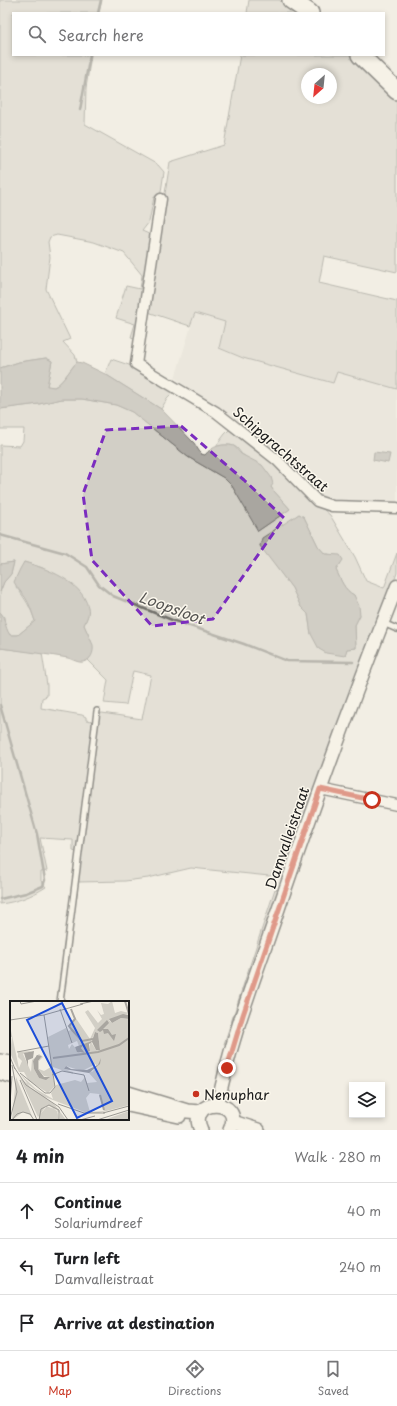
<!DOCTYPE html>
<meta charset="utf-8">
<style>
body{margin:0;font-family:"Playpen Sans",sans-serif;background:#f6f6f6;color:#202124}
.controls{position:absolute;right:12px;bottom:12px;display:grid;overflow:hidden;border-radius:0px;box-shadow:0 2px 6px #0003}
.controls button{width:36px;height:36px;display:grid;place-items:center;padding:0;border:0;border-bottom:1px solid #e0e0e0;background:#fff;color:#202124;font:20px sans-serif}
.compass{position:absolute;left:301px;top:68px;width:36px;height:36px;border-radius:50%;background:#fff;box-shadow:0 2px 6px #0003;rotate:207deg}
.stop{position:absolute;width:12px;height:12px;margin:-9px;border:3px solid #c8321e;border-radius:50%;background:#fff}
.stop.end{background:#c8321e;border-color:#fff;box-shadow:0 1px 4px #0008}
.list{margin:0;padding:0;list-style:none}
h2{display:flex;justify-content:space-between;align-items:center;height:52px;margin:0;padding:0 16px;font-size:17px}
h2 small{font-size:13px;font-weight:400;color:#757577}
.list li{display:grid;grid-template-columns:26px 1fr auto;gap:12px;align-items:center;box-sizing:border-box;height:56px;padding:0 16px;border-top:1px solid #e0e0e0}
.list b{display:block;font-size:15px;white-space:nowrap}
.list p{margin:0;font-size:13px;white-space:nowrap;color:#757577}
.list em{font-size:13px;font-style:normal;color:#757577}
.icon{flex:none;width:22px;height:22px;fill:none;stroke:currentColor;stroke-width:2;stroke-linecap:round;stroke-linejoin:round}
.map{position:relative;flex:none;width:397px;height:1130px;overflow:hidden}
.search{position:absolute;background:#fff;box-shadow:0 2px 6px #0003;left:12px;right:12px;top:12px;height:44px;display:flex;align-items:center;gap:10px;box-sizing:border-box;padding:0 14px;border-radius:0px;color:#757577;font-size:15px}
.sheet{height:220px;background:#fff}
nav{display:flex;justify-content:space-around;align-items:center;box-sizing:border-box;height:56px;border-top:1px solid #e0e0e0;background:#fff;font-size:11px;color:#757577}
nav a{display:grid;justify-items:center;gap:2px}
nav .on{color:#c8321e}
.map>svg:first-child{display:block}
.built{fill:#e2ded5}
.green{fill:#d2cfc6;stroke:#777671;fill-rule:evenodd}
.water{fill:#a9a6a0;stroke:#716f6b}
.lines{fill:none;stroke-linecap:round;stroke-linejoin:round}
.stream{stroke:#716f6b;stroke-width:2.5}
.service-casing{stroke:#1c1c1c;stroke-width:8}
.minor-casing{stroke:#1c1c1c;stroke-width:13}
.tertiary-casing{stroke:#1c1c1c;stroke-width:15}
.secondary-casing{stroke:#1c1c1c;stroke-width:16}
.motorway-casing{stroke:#1c1c1c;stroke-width:20}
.service{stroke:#fbf7ec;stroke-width:5}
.minor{stroke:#fbf7ec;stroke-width:10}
.tertiary{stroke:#fbf7ec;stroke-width:12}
.secondary{stroke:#fbf7ec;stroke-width:13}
.motorway{stroke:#fbf7ec;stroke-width:17}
.route{stroke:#c8321e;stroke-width:5}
.marked{fill:none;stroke:#7b2cbf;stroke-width:3;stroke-dasharray:8 5;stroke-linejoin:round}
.poi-dot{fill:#c8321e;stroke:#fbf7ec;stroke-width:1.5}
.labels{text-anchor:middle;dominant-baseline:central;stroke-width:3;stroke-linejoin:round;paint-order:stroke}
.street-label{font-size:14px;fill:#1c1c1c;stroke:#fbf7ec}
.poi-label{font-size:14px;fill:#1c1c1c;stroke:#fbf7ec;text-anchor:start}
.water-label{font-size:15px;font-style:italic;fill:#545351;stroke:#fbf7ec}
.inset-river{fill:none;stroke:#a9a6a0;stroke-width:2}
.inset-road{fill:none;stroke:#9c9a94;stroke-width:1}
.view{fill:#1d4ed8;fill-opacity:0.15;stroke:#1d4ed8;stroke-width:2}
.inset-edge{fill:none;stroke:#1c1c1c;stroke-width:2}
</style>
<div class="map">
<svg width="397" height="1130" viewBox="0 0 397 1130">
<rect width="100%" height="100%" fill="#f2eee4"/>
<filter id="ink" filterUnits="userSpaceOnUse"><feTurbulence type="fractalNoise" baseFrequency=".025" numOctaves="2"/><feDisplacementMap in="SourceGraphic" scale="8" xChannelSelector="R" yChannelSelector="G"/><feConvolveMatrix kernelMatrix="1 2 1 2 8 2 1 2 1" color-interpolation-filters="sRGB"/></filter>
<g filter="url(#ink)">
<path class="built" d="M195,313L225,322L219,348L243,358L332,383L337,372L397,389V504L339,503L321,499L236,422L175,378Z"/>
<g class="green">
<path d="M0,0H102L99,13H13V55H91L86,88L85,124L158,165L164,172L160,198L154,197L149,222L142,231L158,238L170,162L224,145L240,55H349L397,101V272L324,256L319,283L397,301V389L337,372L333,383L243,358L219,348L225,322L195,313L190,326L148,312L143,341L131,337L135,324L116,318L126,286L140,289L142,275L124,253L94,242L57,235L50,237L48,242L50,257L46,289L70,339L63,342L75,355L77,362C69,370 64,382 54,387L47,386L52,361L46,358L19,362L0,368ZM307,74H331V98H307Z"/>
<path d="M249,0H279L297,13H247Z"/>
<path d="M111,359L129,365L177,389L167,399L161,409L105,374Z"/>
<path d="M62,399H82L116,405L132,412L188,457L224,478L232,486L259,530L290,509L273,490L271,487L245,456C241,454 241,453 238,449C233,443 223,445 216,446L225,434L230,429L258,449L317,504L330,515L355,557L366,581L384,588L397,553V573L283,879L279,877L191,868L148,878L125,881L78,882L80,853L73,851V840L40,838L47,871L41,872V881L46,887C32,896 17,902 0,904V648L42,653L47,685V696L42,698L41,708L82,715L86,717V720L92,721L91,742H96L99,714L102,713L142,719L151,675L133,671L126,705L104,703L108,680L88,660C97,647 89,637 84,625L88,615L43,568L24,562L16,587C25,598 31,608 35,621L18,635H9L5,627L4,617L0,612V592L4,582L11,574L14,562L0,564V445L20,446L23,441L24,429H0V409L39,404ZM299,514L304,517L318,546L325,554H329L341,563L336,570C341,580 344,590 354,595L360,615L355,625L356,648L346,649L345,656L311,634L308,614L301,607L292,588L260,545Z"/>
<path d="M275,889L280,891L229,1045L224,1044Z"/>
</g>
<g class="water">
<path d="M46,358L52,361L47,386C48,386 54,387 54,387C60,386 72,367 77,362L82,363L105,374L161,409L194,443L201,454L205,455C212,446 223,443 234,446L241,454L262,465L271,477L273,484L271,487L273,490L290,509L258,531L232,486L224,478L188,457L132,412L116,405L82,399H62L39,404L0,409V368L19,362Z"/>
<path d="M374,452L390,454L388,463L373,460Z"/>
<path d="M299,514L304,517L318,546L325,554L340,555L343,560L336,570C341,580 344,590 354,595L359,606L360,615L355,625L356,648L347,649L345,656L326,653L319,649L311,634L308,614L301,607L292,588L260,546L262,538Z"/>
<path d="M14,562L11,574L4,582L0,592V564Z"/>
<path d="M24,562C48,569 81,581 88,607C90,614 86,620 84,625L93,645C94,653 91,660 83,662C78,663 72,659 68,658C45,654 23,651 0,648V612C6,619 4,626 10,635H18L35,621C32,613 30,604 25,597C21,592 17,588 14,582L20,569Z"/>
</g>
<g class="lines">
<g class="stream">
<path d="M98,13L101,0"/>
<path d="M80,110L90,55"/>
<path d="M0,535L65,553L87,567L99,585L113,596L172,620L244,644L287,661L353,662"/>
<path d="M0,705L37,834L45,880L43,886L26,893L0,899"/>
</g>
<g class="service-casing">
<g id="service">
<path d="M383,623L397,629"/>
<path d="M60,1002L97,711"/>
</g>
</g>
<g class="minor-casing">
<g id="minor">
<path d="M161,199L136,364L216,412L277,460L317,501L332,506L397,508"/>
<path d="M320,789L397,805"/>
</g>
</g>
<g class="tertiary-casing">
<path id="tertiary" d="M218,1104C230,1040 255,978 276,916C314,805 354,695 397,586"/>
</g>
<g class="secondary-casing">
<g id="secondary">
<path d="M0,1061L11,1063"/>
<path d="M0,1073L11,1076"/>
<path d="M128,1093L187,1111L201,1112"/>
<path d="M128,1105L179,1116"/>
<path d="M233,1122L258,1130"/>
<path d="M201,1130C185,1097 246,1097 230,1130"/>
</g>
</g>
<g class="motorway-casing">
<g id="motorway">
<path d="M291,0L310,13"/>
<path d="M360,55L397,91"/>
</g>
</g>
<use href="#service" class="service"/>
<use href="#minor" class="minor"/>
<use href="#tertiary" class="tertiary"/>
<use href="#secondary" class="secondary"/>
<use href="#motorway" class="motorway"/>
</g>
</g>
<g class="lines" filter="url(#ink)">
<path class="route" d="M227,1068L243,1015L320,789L372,800"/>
</g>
<path d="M0 0H397V1130H0ZM181,426L244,480L284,518L213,619L152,626L92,560L83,494L106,430Z" fill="#f2eee4" fill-opacity=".55" fill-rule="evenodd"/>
<path class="marked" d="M181,426L244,480L284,518L213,619L152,626L92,560L83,494L106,430Z"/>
<circle class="poi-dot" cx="196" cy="1094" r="4"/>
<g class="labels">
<g class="street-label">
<text transform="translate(281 449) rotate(41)">Schipgrachtstraat</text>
<text transform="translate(287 838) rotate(-71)">Damvalleistraat</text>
</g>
<g class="poi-label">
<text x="204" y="1094">Nenuphar</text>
</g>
<g class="water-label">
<text transform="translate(172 607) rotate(20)">Loopsloot</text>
</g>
</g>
<g transform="translate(10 1001)">
<rect width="119" height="119" fill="#f2eee4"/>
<path d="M102,0L105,12L111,10L119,12L99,19L102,22L111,17L119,18V104L89,112H77L35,96L20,86L10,73L26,88L43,98L41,92L46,84L65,79L71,81L75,76L77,82L87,81L79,72L80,69L82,71L86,67V63L72,70L56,65L54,68L63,71V73L43,66L42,72L38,36L56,27L58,30L61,29L58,25L65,19L63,13L80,38L85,27L75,11L78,9L88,22L92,18L87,9L91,14L94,13L91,2L98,3ZM85,31L88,32L90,49H86L81,41ZM67,40L69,45L80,41V50L76,51L73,45L71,47L75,52H70L62,43L59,48L58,44ZM80,92L89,93L94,110L80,111L76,97ZM0,25L9,67L12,60L8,56V51L22,50L13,53L21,71L22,59L29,53L33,56L29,60V68L34,70L41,66L45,85L38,92L19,80L14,71H9L0,52L2,36H0ZM27,54L32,55L28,60V68L34,75L39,76L35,78L29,77L24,68L23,60ZM6,76L22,115L13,111L2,119ZM10,77L45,104L56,119H50V112L38,104L28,116ZM36,105L47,109L49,119H29V115ZM119,110V119H94Z" fill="#d2cfc6" fill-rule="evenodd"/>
<path d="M113,13L119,14V18L111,17L102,22L99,18ZM97,19L99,22L93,28H98L102,34L106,33L104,40L98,32L94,33L93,29L90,31L87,29ZM85,31L88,32L90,49H86L82,41L79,43L80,50L76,52L73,45L71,47L75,52L67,51L65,46L82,40ZM24,50L23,57L18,59V65L14,52ZM27,54L32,55L28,60V68L34,76H40L36,79L29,77L24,68L23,60ZM91,57L90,63L79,72L54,68L56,65L61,68L77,69L88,64Z" fill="#a9a6a0"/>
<path class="inset-river" d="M115,0L119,13M61,8L65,18L59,25L62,29L72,40L83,38M43,57L88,51L109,44L119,37M90,94L94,109"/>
<path class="inset-road" d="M10,0L11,3L27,0M70,3L84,0M50,8L62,42M0,19L34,14L73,3M7,51L39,45M0,56L5,68M4,66L16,84L49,106L58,119M10,72L35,92H40L45,86L34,14M42,74L52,70L74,74L79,90M10,79L27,119M0,102L2,75M48,103L74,112H95M93,112L119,105M0,118L7,91L2,64M2,119L7,113L13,111L20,113L24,119M29,119L31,108L39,104L49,109V119M70,119L85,115M87,119L119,109"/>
<path class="view" d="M52,2L102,100L67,117L17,19Z"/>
<rect width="119" height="119" class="inset-edge"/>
</g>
</svg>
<div class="controls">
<button><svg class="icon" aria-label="layers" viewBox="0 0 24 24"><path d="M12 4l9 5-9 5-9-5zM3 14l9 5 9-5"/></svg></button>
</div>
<svg class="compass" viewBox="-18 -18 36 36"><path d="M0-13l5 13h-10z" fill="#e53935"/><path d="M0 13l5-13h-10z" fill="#757577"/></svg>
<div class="stop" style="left:372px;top:800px"></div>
<div class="stop end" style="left:227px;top:1068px"></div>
<div class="search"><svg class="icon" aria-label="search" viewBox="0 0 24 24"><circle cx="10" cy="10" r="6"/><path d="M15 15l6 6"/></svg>Search here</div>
</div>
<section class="sheet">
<h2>4 min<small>Walk · 280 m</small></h2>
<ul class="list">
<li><svg class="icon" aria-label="ahead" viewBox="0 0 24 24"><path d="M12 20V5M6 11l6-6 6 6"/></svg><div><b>Continue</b><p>Solariumdreef</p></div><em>40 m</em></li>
<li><svg class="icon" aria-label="left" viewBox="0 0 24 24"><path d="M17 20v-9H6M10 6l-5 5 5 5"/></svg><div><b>Turn left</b><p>Damvalleistraat</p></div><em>240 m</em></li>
<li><svg class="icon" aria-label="arrive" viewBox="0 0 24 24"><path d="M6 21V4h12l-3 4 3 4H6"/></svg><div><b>Arrive at destination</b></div></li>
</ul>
</section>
<nav>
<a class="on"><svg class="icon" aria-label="map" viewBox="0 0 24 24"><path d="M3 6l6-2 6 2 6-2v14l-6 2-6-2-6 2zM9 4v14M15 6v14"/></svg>Map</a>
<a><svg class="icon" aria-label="directions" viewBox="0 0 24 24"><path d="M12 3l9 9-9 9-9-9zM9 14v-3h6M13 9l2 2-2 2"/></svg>Directions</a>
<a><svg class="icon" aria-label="saved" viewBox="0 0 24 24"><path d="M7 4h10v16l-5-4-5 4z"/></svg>Saved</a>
</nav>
